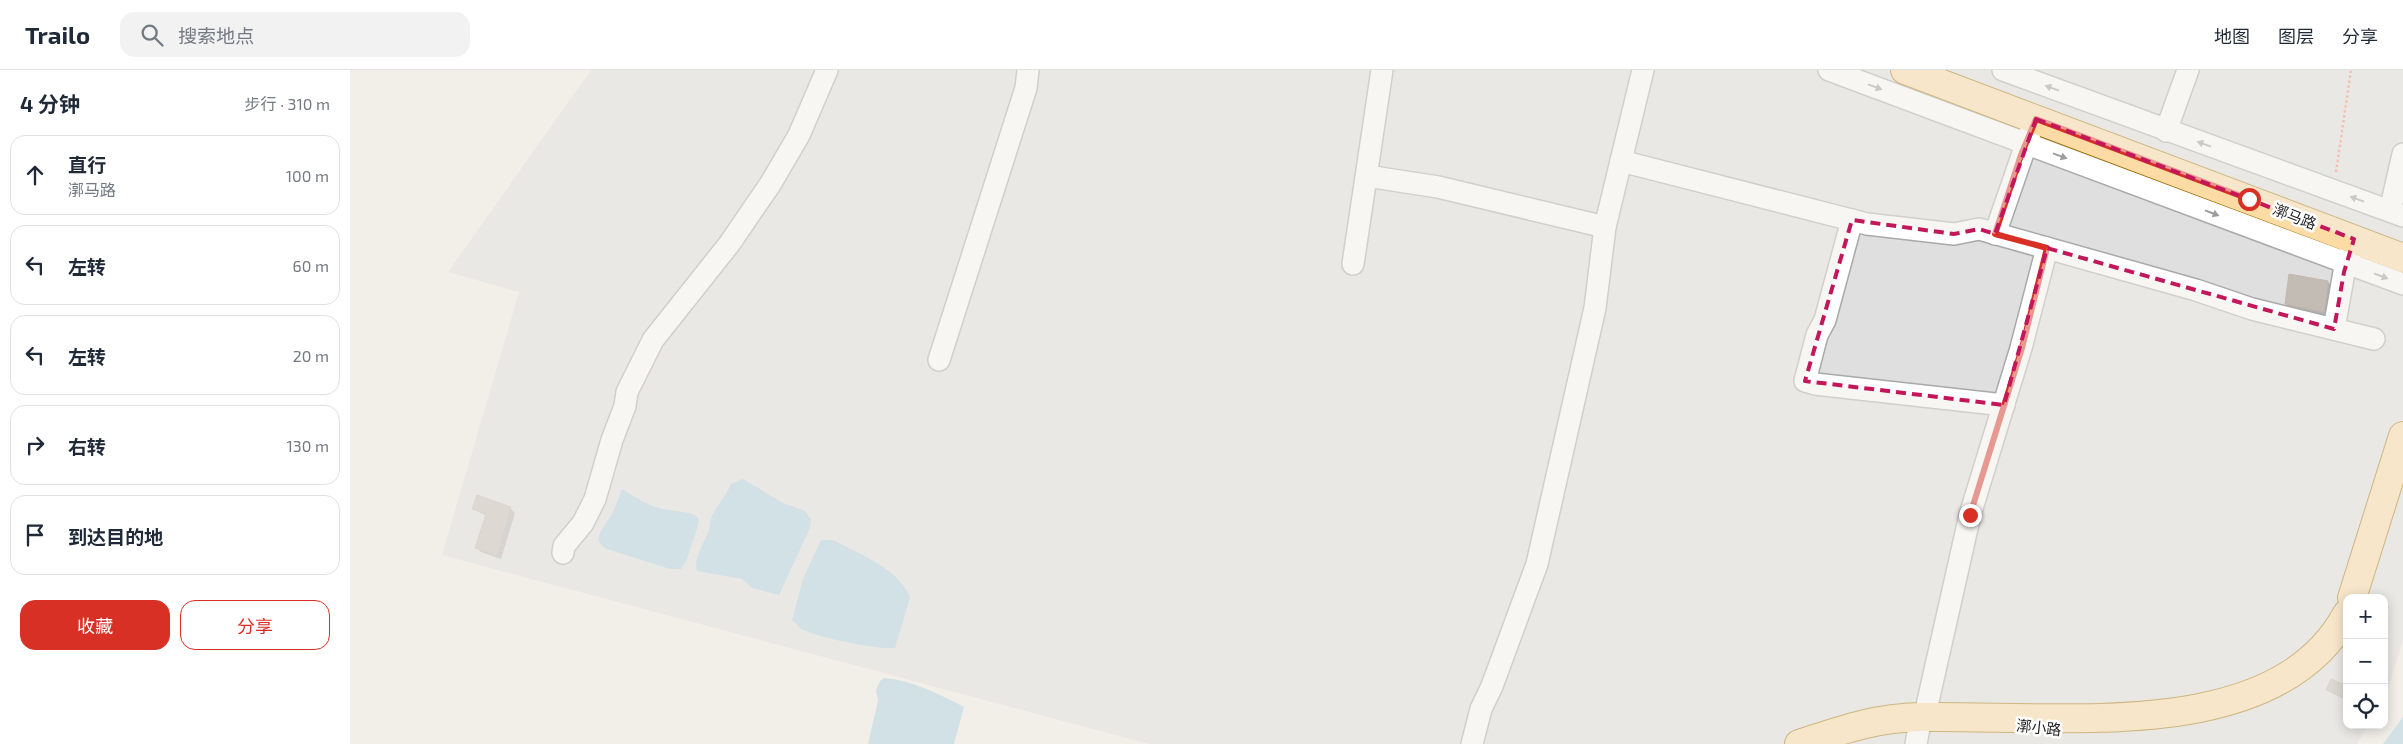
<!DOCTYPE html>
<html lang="zh">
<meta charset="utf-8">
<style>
body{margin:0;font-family:"Exo 2","Noto Sans SC",sans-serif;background:#f2f2f3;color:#1f2937}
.controls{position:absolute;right:15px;bottom:15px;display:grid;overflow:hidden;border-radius:10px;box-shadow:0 2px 12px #0003}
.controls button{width:45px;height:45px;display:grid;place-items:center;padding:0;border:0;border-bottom:1px solid #e0e1e3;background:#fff;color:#1f2937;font:25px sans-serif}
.stop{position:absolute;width:15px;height:15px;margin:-11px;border:4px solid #d93025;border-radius:50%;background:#fff}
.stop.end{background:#d93025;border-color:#fff;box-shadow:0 1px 5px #0008}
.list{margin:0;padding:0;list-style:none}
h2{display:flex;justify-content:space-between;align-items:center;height:65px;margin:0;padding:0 20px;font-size:21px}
h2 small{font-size:16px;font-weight:400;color:#747a83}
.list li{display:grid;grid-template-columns:32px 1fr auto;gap:15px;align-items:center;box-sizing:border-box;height:80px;margin:0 10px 10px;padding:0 10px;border:1px solid #e0e1e3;border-radius:15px}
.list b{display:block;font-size:19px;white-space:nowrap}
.list p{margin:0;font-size:16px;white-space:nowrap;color:#747a83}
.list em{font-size:16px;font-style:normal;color:#747a83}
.actions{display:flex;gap:10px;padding:15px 20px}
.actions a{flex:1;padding:11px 0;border:1px solid #d93025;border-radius:15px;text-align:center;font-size:18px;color:#d93025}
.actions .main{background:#d93025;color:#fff}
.icon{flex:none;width:28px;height:28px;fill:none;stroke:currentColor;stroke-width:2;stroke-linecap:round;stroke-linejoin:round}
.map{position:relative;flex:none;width:2053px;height:674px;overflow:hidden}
header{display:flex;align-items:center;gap:30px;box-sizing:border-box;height:70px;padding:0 25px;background:#fff;border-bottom:1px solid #e0e1e3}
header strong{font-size:24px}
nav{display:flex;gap:28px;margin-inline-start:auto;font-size:18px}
.search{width:350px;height:45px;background:#f2f2f3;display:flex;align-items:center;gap:12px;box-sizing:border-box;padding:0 18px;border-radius:15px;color:#747a83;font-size:19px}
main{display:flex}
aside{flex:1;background:#fff}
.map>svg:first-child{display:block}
.residential{fill:#e0dfdf}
.water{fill:#aad0df}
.shadow{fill:#0003}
.building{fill:#c3bcb5;stroke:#c4b7ab}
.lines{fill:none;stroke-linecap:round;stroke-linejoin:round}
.minor-casing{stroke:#a9a9a9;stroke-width:24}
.major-casing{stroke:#9f7301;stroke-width:30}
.path{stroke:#f98872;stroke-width:2.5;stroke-dasharray:2.5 2.5;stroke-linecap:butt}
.minor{stroke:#fff;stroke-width:21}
.major{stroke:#fcdba4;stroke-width:28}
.oneway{fill:#9c9c9c}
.route{stroke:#d93025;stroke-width:6}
.marked{fill:none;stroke:#c2185b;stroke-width:4;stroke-dasharray:10 6;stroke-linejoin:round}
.labels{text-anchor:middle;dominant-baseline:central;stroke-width:5;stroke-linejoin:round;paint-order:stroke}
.street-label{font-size:15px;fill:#222;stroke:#fff}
</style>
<header>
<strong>Trailo</strong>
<div class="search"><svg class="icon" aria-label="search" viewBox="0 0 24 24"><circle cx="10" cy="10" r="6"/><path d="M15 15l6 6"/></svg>搜索地点</div>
<nav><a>地图</a><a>图层</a><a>分享</a></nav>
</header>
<main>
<aside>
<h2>4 分钟<small>步行 · 310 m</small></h2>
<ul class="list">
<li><svg class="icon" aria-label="ahead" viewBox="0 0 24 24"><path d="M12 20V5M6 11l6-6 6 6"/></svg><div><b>直行</b><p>漷马路</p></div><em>100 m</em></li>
<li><svg class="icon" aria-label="left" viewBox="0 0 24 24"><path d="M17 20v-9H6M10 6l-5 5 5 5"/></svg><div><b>左转</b></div><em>60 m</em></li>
<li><svg class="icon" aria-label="left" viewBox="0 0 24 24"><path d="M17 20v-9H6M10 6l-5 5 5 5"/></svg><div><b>左转</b></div><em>20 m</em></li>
<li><svg class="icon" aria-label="right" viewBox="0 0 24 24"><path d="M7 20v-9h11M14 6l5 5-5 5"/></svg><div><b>右转</b></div><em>130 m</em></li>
<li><svg class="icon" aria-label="arrive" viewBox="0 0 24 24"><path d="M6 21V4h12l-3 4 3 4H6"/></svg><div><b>到达目的地</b></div></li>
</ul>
<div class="actions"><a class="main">收藏</a><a>分享</a></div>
</aside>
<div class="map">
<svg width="2053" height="674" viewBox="0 0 2053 674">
<rect width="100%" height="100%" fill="#f2efe9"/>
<path class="residential" d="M241,0H2053V570L2037,622L2034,626V528H1997V655H2018L2007,674H799L92,485L169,222L98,202Z"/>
<g class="water">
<path d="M393,409L433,433L455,441L461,449L460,458L429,525L402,518L392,509L347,501C343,486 355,473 359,460C360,456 360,452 361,448C366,436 376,426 381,414Z"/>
<path d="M272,419C284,426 296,435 309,438C321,442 338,440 348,447L349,452L337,489L331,499H320L254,478L248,470L250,463L264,440Z"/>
<path d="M471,470H483C510,485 547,497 560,527L545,578C530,580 463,567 450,558C448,556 445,552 442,550L453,509Z"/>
<path d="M534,608C562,610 589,624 614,637L604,674H518L528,631L526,620L530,611Z"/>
<path d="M2053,647V674H2033Z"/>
</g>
<g class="shadow">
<path d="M1978,212L1982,216L1978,246L1940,238L1936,234Z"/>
<path d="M128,426L161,439L165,443L151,489L131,482L126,477L137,446L123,439Z"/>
<path d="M1997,618V631L1977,620Z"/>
</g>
<g class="building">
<path d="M1939,204L1978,211L1974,242L1935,234Z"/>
<path d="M127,425L161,437L147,485L125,478L136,444L122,439Z"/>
<path d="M1981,609L1997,616V629L1976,620Z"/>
</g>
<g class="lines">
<g class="minor-casing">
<g id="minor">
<path d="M1479,0L2053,214"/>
<path d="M1653,0L2053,146"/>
<path d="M1816,61L1838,0"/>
<path d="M1271,91L1517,154L1604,164L1629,159L1846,220L1902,239L2024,269"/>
<path d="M1017,106L1088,117L1255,157"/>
<path d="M2040,141L2053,84"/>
<path d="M1502,150L1475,250L1467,265L1455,311L1465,314L1654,335"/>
<path d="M1645,164L1681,60"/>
<path d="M1003,194L1032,0"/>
<path d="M1984,259L1994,202L2001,181"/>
<path d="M589,290L676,18L678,0"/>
<path d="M213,483L214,476L233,453L245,429L262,370L275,336L277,322L303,270L380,173L421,113L449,65L477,0"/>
<path d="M1122,674L1131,639L1142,616L1187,494L1245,238L1255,157L1293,0"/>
<path d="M1566,674L1571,647L1576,640L1620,445L1671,278L1697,178"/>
</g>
</g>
<g class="major-casing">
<g id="major">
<path d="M1555,0L2053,188"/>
<path d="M2002,528L2053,366"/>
<path d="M1449,674C1492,660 1524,648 1570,647C1721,645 1926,674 1997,544"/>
</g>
</g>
<path class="path" d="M1986,102L2001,0"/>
<use href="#minor" class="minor"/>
<use href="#major" class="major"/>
</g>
<defs><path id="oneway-solid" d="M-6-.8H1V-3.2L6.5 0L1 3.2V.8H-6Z" transform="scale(1.25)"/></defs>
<g class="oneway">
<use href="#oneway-solid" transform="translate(1525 17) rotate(20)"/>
<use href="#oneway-solid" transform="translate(1702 18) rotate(-160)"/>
<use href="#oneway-solid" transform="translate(1854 74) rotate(-160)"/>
<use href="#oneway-solid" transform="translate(1710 86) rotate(20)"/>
<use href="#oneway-solid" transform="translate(2007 129) rotate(-160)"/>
<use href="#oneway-solid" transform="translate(1862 143) rotate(21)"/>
<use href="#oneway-solid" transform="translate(2031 206) rotate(21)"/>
</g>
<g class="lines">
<path class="route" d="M1620,445L1672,278L1697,178L1645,164L1671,85L1686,49L1899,129"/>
</g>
<path d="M0 0H2053V674H0ZM1686,49L2004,169L1994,202L1984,259L1697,178L1654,335L1455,311L1502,150L1604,164L1629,159L1645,164Z" fill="#f2efe9" fill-opacity=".55" fill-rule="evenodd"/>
<path class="marked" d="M1686,49L2004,169L1994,202L1984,259L1697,178L1654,335L1455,311L1502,150L1604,164L1629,159L1645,164Z"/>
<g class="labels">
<g class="street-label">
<text transform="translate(1945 146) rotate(21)">漷马路</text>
<text transform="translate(1689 657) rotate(6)">漷小路</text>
</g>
</g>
</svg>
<div class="controls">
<button>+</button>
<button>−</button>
<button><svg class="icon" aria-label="locate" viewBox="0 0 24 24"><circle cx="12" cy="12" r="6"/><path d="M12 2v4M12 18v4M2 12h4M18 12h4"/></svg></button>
</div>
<div class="stop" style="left:1899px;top:129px"></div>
<div class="stop end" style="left:1620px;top:445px"></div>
</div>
</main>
